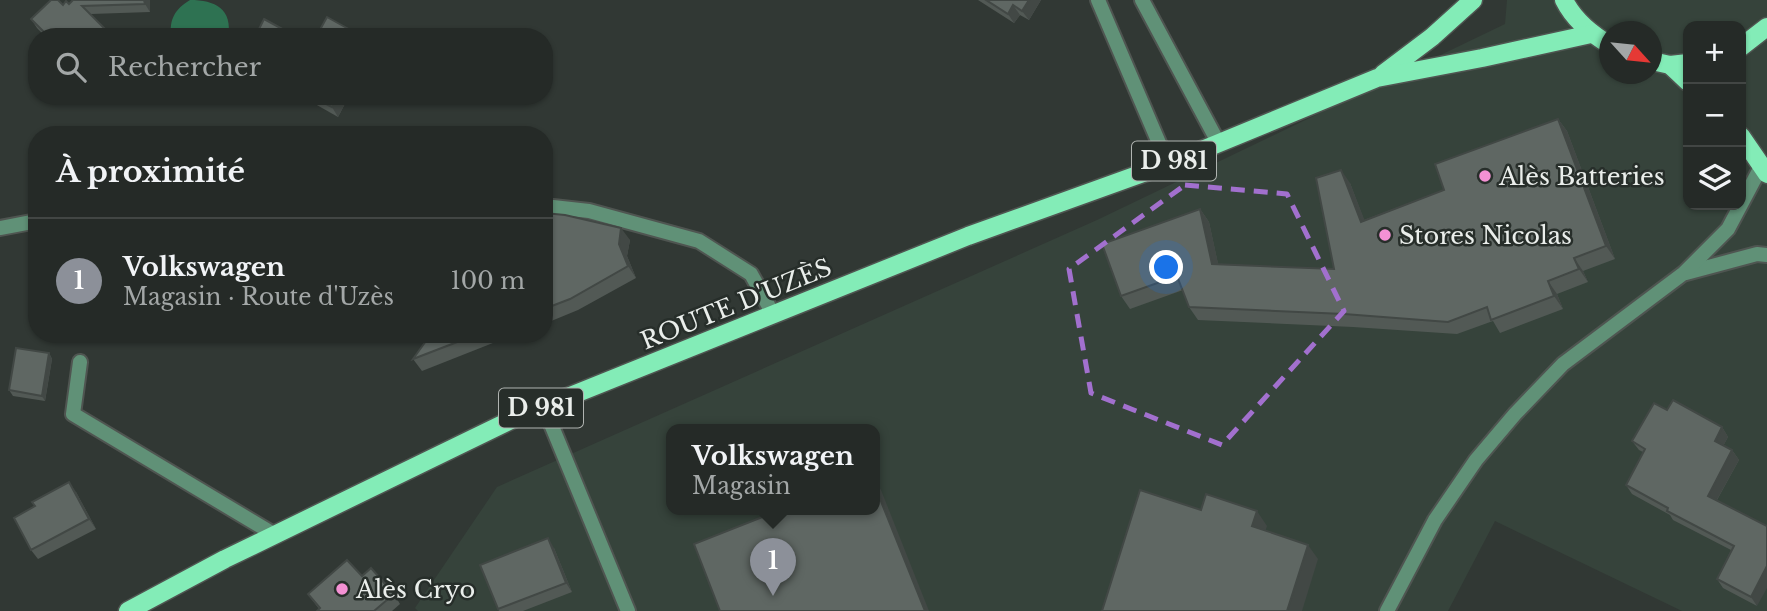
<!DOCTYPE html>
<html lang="fr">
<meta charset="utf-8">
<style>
body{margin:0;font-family:"Libre Baskerville",serif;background:#313633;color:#f1f3f6}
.controls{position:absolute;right:21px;top:21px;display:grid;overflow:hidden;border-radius:14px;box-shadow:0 2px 5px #0004}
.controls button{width:63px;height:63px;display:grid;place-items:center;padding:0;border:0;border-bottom:2px solid #424644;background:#252a27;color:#f1f3f6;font:35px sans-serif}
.compass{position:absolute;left:1599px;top:21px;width:63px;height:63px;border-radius:50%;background:#252a27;box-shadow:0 2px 5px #0004;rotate:117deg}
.you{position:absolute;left:1167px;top:268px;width:24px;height:24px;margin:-18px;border:5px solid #fff;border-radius:50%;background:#1a73e8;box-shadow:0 0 0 10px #1a73e833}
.badge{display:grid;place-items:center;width:46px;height:46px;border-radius:50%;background:#8c9099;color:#fff;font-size:23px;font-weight:700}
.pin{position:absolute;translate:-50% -58px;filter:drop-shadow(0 2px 4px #0008)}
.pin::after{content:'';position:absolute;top:37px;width:24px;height:21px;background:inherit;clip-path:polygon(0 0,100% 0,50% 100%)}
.popup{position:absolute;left:666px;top:424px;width:214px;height:91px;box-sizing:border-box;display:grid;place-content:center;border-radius:14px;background:#252a27;filter:drop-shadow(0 2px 5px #0005);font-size:23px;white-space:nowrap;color:#a3a7a7}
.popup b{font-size:26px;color:#f1f3f6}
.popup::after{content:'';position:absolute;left:50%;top:100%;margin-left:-14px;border:14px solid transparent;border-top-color:#252a27}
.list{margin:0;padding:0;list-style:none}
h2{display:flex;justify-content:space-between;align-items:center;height:91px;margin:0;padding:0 28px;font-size:30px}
h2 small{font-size:23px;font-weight:400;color:#a3a7a7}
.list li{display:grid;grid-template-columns:46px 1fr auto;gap:21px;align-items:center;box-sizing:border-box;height:126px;padding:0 28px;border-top:2px solid #424644}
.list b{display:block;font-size:26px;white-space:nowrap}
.list p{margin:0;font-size:23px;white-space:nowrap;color:#a3a7a7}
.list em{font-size:23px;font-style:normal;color:#a3a7a7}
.icon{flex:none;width:38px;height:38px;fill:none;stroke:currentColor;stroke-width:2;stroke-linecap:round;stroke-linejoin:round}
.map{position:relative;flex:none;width:1767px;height:611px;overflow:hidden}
.search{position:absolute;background:#252a27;box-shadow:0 2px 5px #0004;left:28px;top:28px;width:525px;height:77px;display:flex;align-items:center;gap:18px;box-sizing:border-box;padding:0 24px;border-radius:28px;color:#a3a7a7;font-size:26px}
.panel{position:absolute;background:#252a27;box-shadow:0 2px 5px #0004;left:28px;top:126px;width:525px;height:217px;border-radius:28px}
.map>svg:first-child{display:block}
.built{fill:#36433b;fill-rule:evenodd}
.forest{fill:#2e7252}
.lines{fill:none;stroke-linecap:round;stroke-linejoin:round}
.service-casing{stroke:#4f5551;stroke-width:18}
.minor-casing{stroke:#4f5551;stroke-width:18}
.tertiary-casing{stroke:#4f5551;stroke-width:18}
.primary-casing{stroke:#4f5551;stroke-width:21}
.service{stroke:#609177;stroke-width:14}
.minor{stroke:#609177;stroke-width:14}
.tertiary{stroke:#609177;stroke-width:14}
.primary{stroke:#83ecb7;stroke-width:18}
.wall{fill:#525955}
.shaded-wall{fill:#424845}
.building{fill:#5f6763;stroke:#424845;stroke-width:2}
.marked{fill:none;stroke:#a270ce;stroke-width:5;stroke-dasharray:14 9;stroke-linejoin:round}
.poi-dot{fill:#f491d4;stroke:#272e2a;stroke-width:2.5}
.labels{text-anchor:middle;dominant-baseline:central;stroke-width:5;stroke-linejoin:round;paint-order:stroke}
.shield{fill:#272e2a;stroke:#b0b4b1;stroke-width:2}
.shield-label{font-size:23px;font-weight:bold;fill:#eaeeeb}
.poi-label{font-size:24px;fill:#eaeeeb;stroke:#272e2a;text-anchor:start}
.street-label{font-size:24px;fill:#eaeeeb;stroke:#272e2a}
</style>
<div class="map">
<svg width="1767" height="611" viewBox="0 0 1767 611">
<rect width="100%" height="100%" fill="#313834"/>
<path class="built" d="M1507,0H1767V611H1682L1495,521L1448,611H418L415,608L497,487L1097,220L1505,24ZM1688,26H1741V205H1688ZM1610,32H1652V74H1610ZM672,430H874V510H672Z"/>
<path class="forest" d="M190,0C215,0 233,9 228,37H171C169,19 175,9 190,0Z"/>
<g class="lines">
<g class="service-casing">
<path id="service" d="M80,362L73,414L275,535"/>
</g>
<g class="minor-casing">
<g id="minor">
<path d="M1098,0L1168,164"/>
<path d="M1142,0L1218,142"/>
<path d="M544,206L589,211L699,241L751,274L773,314"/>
<path d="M0,228L37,221"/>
<path d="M544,407L628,611"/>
</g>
</g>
<g class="tertiary-casing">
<g id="tertiary">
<path d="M1686,273L1757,254L1767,255"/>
<path d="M1387,611L1435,520L1476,460L1515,414L1563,364L1684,273L1728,229L1762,165"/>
</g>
</g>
<g class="primary-casing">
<g id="primary">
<path d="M1564,0C1574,20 1591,34 1610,45"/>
<path d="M1741,47L1767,27"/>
<path d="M1652,61L1670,65L1688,63"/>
<path d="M1670,65L1688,82"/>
<path d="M1383,74L1432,37L1473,0"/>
<path d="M1741,136L1767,174"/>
<path d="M128,611L225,559L513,419L968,236L1168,164L1377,78L1482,58L1591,34"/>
</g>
</g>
<use href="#service" class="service"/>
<use href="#minor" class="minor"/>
<use href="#tertiary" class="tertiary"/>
<use href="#primary" class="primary"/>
</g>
<g class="wall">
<path d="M73,0H150V12L91,14L46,37L37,28L31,19L63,5L69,4Z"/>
<path d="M978,0H1041L1029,20L1020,15L1014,23Z"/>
<path d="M67,96H102L98,100L95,97L73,105Z"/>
<path d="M301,96H349L338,117Z"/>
<path d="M1558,119L1567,131L1615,259L1583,271L1588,282L1557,294L1563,309L1500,333L1493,321L1457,334L1353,327L1198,320L1189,307L1183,290L1130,309L1121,296L1200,209L1209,222L1218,264L1334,269L1350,183L1364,220L1444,190Z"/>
<path d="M544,213L630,240L627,256L636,278L578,310L544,324Z"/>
<path d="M431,334H516L422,371L413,359Z"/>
<path d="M49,353L52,359L45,401L13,396L9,390Z"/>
<path d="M1667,410L1722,427L1728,437L1723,446L1732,450L1739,460L1717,500L1757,606L1723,588L1717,579L1731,550L1673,520L1670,515L1632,494L1626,485L1643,452L1639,450L1632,441Z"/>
<path d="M76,492L96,529L38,559L31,550Z"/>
<path d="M554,548L572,592L523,611H499L498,609Z"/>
<path d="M362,576L394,594L400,604L392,611H317L319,609L308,594Z"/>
</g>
<g class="shaded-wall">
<path d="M144,0H150V12L145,4Z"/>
<path d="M1029,0H1041L1029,20L1022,11Z"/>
<path d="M1013,5L1020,15L1014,23L1008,14Z"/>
<path d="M337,96H349L338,117L332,107Z"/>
<path d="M1558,119L1567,131L1615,259L1606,246Z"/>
<path d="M1341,170L1350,183L1370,234L1361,222Z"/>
<path d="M1200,209L1209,222L1221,277L1212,264Z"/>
<path d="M621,228L630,240L627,256L636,278L628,266L619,244Z"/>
<path d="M1574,258L1583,271L1588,282L1579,269Z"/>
<path d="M1548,281L1557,294L1563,309L1554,296Z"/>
<path d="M49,353L52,359L45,401L42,396Z"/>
<path d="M1722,427L1728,437L1721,450L1715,441Z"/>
<path d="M1732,450L1739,460L1714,505L1708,496Z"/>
<path d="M874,480L881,490L929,611H925L874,484Z"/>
<path d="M69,482L76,492L96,529L89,519Z"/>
<path d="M1257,511L1267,526L1262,541L1252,526Z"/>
<path d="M548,538L554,548L572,592L566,583Z"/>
<path d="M1308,545L1318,559L1302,611H1287Z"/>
<path d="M1767,566V588L1757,606L1751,597Z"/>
</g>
<g class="building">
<path d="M51,0H58L63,5L66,1L69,4L73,0H144L145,4L82,6L113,37H47L48,36L31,19Z"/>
<path d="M986,0H1029L1022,11L1013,5L1008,14Z"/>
<path d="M327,17L363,37H316Z"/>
<path d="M264,19L297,37H255Z"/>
<path d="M311,96H337L332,107Z"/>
<path d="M1558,119L1606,246L1574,258L1579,269L1548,281L1554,296L1491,320L1487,307L1448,322L1344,314L1189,307L1177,276L1121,296L1102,244L1200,209L1212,264L1334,269L1316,178L1341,170L1361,222L1444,190L1435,164Z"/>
<path d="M544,213L565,215L621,228L619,244L628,266L570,299L544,309Z"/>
<path d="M431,334H478L413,359Z"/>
<path d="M16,348L49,353L42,396L9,390Z"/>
<path d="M1673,400L1722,427L1715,441L1732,450L1708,496L1767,526V566L1751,597L1717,579L1734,546L1667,511L1668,508L1626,485L1645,449L1632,441L1654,403L1667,410Z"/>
<path d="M69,482L89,519L31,550L14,518L35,506L32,502Z"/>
<path d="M874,484L925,611H720L694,544L780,510H874Z"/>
<path d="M1140,490L1201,510L1206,494L1257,511L1252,526L1308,545L1287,611H1102Z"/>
<path d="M548,538L566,583L498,609L480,565Z"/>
<path d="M347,560L362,576L371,568L394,594L374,611H317L320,608L308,594Z"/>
</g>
<path class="marked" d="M1185,185L1287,194L1344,311L1222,445L1091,393L1069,269Z"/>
<g class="poi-dot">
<circle cx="1485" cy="176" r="7"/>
<circle cx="1385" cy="235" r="7"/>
<circle cx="342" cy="589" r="7"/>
</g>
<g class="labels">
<g class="shield">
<rect x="1132" y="141.5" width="84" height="39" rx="5"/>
<rect x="499" y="388.5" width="84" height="39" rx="5"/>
</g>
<g class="shield-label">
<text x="1174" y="161">D 981</text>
<text x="541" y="408">D 981</text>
</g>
<g class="poi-label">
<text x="1499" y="176">Alès Batteries</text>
<text x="1399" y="235">Stores Nicolas</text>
<text x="356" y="589">Alès Cryo</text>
</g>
<g class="street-label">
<text transform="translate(736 304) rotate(-22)">ROUTE D'UZÈS</text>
</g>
</g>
</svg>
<div class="controls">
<button>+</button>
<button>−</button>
<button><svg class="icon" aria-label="layers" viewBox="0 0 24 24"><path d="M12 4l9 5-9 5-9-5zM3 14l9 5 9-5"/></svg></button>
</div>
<svg class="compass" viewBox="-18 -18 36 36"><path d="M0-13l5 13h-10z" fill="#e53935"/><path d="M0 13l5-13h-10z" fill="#a3a7a7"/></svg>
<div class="you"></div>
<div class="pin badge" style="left:773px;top:596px">1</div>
<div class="popup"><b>Volkswagen</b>Magasin</div>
<div class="search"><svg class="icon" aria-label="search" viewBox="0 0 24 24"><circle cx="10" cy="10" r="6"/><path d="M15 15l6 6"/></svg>Rechercher</div>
<section class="panel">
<h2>À proximité<small></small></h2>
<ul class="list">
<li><span class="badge">1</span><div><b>Volkswagen</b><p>Magasin · Route d'Uzès</p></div><em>100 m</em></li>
</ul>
</section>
</div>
